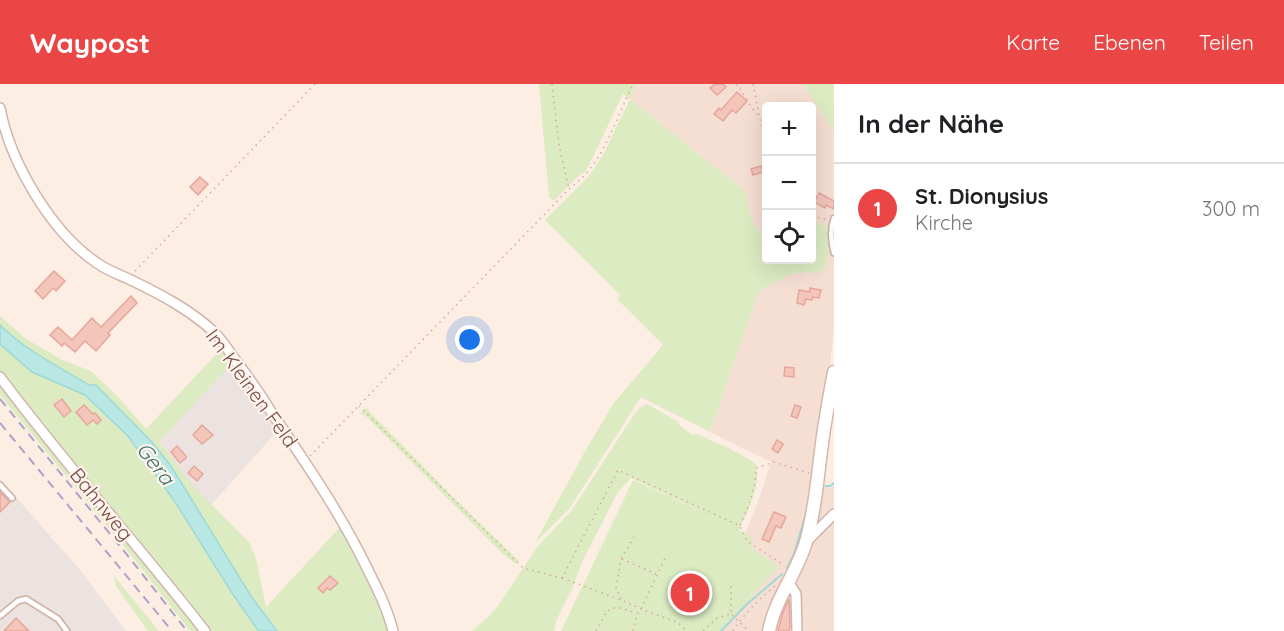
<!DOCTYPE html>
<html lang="de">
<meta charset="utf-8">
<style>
body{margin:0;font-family:Quicksand,sans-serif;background:#f2f2f2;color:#202124}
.controls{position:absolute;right:18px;top:18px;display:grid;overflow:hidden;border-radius:6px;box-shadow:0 6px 24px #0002}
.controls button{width:54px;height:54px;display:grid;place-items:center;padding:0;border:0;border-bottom:2px solid #e0e0e0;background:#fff;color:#202124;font:30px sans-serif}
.you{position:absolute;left:470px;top:256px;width:21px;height:21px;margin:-15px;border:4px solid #fff;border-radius:50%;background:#1a73e8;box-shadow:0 0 0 9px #1a73e833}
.badge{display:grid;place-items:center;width:39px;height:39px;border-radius:50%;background:#eb4646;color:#fff;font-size:20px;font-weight:700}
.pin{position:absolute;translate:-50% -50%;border:3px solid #fff;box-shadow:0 2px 6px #0006}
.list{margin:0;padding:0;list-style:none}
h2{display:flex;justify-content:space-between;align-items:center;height:78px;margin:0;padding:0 24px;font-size:26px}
h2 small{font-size:20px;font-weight:400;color:#757577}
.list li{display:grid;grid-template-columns:39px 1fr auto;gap:18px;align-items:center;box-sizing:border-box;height:90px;padding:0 24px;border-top:2px solid #e0e0e0}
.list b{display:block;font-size:22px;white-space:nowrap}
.list p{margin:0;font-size:20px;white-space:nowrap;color:#757577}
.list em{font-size:20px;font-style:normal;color:#757577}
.icon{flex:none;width:33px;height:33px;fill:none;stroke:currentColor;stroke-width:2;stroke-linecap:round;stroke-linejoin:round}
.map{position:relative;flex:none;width:834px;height:547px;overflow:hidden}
header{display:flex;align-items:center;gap:36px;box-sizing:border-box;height:84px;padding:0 30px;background:#eb4646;color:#fff}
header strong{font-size:28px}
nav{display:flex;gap:33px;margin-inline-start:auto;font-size:21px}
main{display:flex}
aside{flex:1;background:#fff}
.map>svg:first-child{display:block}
.residential{fill:#f5ded2}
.industrial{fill:#ece2df}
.green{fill:#dcebc2;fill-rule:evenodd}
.water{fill:#b8e7e4;stroke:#9ed9d6;stroke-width:1.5}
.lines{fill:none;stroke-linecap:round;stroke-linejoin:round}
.stream{stroke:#9ed9d6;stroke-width:2}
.building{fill:#f3c5bb;stroke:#e6a79b;stroke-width:1.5}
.lane-casing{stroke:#d1b5ad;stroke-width:8}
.street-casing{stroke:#d1b5ad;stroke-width:12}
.secondary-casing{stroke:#d7b6ac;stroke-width:15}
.path{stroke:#d8a89e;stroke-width:1.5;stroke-dasharray:1.5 4.5;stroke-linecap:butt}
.lane{stroke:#fff;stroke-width:4.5}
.street{stroke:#fff;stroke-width:9}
.secondary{stroke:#fff;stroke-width:12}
.rail{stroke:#aea2c7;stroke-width:2;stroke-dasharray:9 6;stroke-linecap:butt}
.labels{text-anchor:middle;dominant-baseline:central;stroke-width:4.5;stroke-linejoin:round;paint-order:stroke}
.street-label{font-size:20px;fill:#764f49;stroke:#fff3eb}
.water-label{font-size:21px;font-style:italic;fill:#397572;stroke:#fff3eb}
</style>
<header>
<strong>Waypost</strong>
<nav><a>Karte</a><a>Ebenen</a><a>Teilen</a></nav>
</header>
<main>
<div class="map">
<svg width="834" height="547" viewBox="0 0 834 547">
<rect width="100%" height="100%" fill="#fdeee4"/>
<path class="residential" d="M637,0H803L834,47V241L830,283L824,314L814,392L830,404L834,401V547H720L778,482L750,463L753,453L745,449L758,418L771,378L710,348L759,207L791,190L824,187L829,143L812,137V22H766V159L750,133L745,107L630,15Z"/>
<g class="industrial">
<path d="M233,278L279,345L211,421L193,403L159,358Z"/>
<path d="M0,395L80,486L126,547H0Z"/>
</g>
<g class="green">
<path d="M539,0H637L630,15L745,107L750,133L766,159V176H812V137L829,143V167L824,187L791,190L759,207L710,348L641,313L569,425L535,459L583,371L613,320L663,261L617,215L620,211L545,136L588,93L603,71L630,15L623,10L586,87L576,94L554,117L549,113Z"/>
<path d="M803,0H834V47Z"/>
<path d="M0,232L25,254L60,275L91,287L121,316L146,345L222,264L233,278L159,358L194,403L249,458L256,474L266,523L341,442L379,518L389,547H277L251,512L171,382L150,356L96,301H89C58,282 26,267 0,241Z"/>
<path d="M0,261L32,288L85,311L128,352L175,418L232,509L259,547H190L134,475L0,311Z"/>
<path d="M647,320L679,338L678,340L692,351L697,350C717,359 738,367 756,380C761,402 748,426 739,446L753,453L750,463L779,482L720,547H561L633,396L709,431L631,394L618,408L582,478L573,503L556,537L554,547H472L488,533L498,522L538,462L572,426L635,329L639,324ZM694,494L699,498L687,523L684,527L678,524L692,495Z"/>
<path d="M366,324L453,413L519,477L515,480L501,468L367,333L360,329Z"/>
<path d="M114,492L159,547H148L116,502Z"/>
</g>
<path class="water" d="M0,241C26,267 58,282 89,301H96L150,356L171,382L251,512L277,547H259L255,542L232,509L175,418L128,352L85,311L32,288L2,262L0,261Z"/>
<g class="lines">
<g class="stream">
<path d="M826,402H830L834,399"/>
<path d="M787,484L794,470L807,426"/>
<path d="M721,547L746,521L782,490"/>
</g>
</g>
<g class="building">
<path d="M715,0H723L726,3L717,11L710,4Z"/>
<path d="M737,8L747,17L736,29L732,26L723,37L714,30L719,24L721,26Z"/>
<path d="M761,82L763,88L753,91L751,85Z"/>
<path d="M200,93L208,100L198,111L190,103Z"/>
<path d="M819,109L834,117V125L826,121L825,124L814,118Z"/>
<path d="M54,187L65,197L56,207L53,204L43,215L35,207Z"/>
<path d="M810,204L821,206L819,214L813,213L812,216L806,215L804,221L797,219L799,206L810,208Z"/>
<path d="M131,212L137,219L108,249L110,251L96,267L85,257L75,268L64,259L62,262L50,251L58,243L72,256L92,234L101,243Z"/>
<path d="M785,283L794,284V293L784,292Z"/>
<path d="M62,315L71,327L64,333L54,321Z"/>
<path d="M84,321L93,330L95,329L101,336L97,340L93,336L87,341L76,328Z"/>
<path d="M795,321L801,323L797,334L791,332Z"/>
<path d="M202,341L213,351L202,360L193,351Z"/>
<path d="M777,356L783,360L778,369L772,365Z"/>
<path d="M177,362L186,372V374L180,379L171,368Z"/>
<path d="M194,382L203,390L197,397L188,389Z"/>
<path d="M0,408L10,418L0,428Z"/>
<path d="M774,428L786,433L781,444L776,442L769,458L762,455Z"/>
<path d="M330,492L338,499L330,506L327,504L323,509L318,504Z"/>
<path d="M692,494H697L699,498L684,527L678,524L680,520L679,519Z"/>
<path d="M789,515L790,543L789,547H778L783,528Z"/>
<path d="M16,534L29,547H4Z"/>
</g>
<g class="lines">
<g class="lane-casing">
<g id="lane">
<path d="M834,134C830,145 831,158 834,169"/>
<path d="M0,401L12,414"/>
<path d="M0,532L18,517L26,515L58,535L67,547"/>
</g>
</g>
<g class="street-casing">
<g id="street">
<path d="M0,24C10,78 51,148 97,179C108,187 121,191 133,197C162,211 190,226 214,248C222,256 229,267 236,277C249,294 261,311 272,329C305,378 339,427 365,480C376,502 387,523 393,547"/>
<path d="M0,293C65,380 138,461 205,547"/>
<path d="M806,458L834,430"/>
<path d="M788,497L796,510L797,547"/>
</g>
</g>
<g class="secondary-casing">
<path id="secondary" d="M769,547C775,515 797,489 806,458C816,423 818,387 823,352C826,331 830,310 834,288"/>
</g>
<g class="path">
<path d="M552,0L559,61L569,105"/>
<path d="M736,0C746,11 750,24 760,34"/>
<path d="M753,0L766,64"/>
<path d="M812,132L828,136"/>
<path d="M135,187L315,0"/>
<path d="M359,322L523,484L562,494L618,386L740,442L747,457L781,479"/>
<path d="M310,372L569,105C576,99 584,93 590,85C607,64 621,25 633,0"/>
<path d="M740,441C749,422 756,404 756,384L774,378L809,389"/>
<path d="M622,475L656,490"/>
<path d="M562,494L621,516L651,529L677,538L687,547"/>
<path d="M621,515L616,504L621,475L634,453"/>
<path d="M732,531L749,547"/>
<path d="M596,547L606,528L612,524H620L636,529"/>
<path d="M633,547L637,530L641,525L665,474"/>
<path d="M703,547L717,534L731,530V502"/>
<path d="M733,547C744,530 759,515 775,502"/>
</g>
<use href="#lane" class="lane"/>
<use href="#street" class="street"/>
<use href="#secondary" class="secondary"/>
<g class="rail">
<path d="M0,315L132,477L187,547"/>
<path d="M0,339L172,547"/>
</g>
</g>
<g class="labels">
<g class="street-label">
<text transform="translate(252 304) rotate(54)">Im Kleinen Feld</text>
<text transform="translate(102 420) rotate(51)">Bahnweg</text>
</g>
<g class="water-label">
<text transform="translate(156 379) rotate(52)">Gera</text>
</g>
</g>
</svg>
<div class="controls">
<button>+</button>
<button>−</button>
<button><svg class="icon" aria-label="locate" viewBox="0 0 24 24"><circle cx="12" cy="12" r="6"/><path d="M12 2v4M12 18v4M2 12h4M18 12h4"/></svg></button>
</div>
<div class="you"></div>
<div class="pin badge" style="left:690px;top:509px">1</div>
</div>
<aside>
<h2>In der Nähe<small></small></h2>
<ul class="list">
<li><span class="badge">1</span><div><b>St. Dionysius</b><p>Kirche</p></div><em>300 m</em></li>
</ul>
</aside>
</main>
